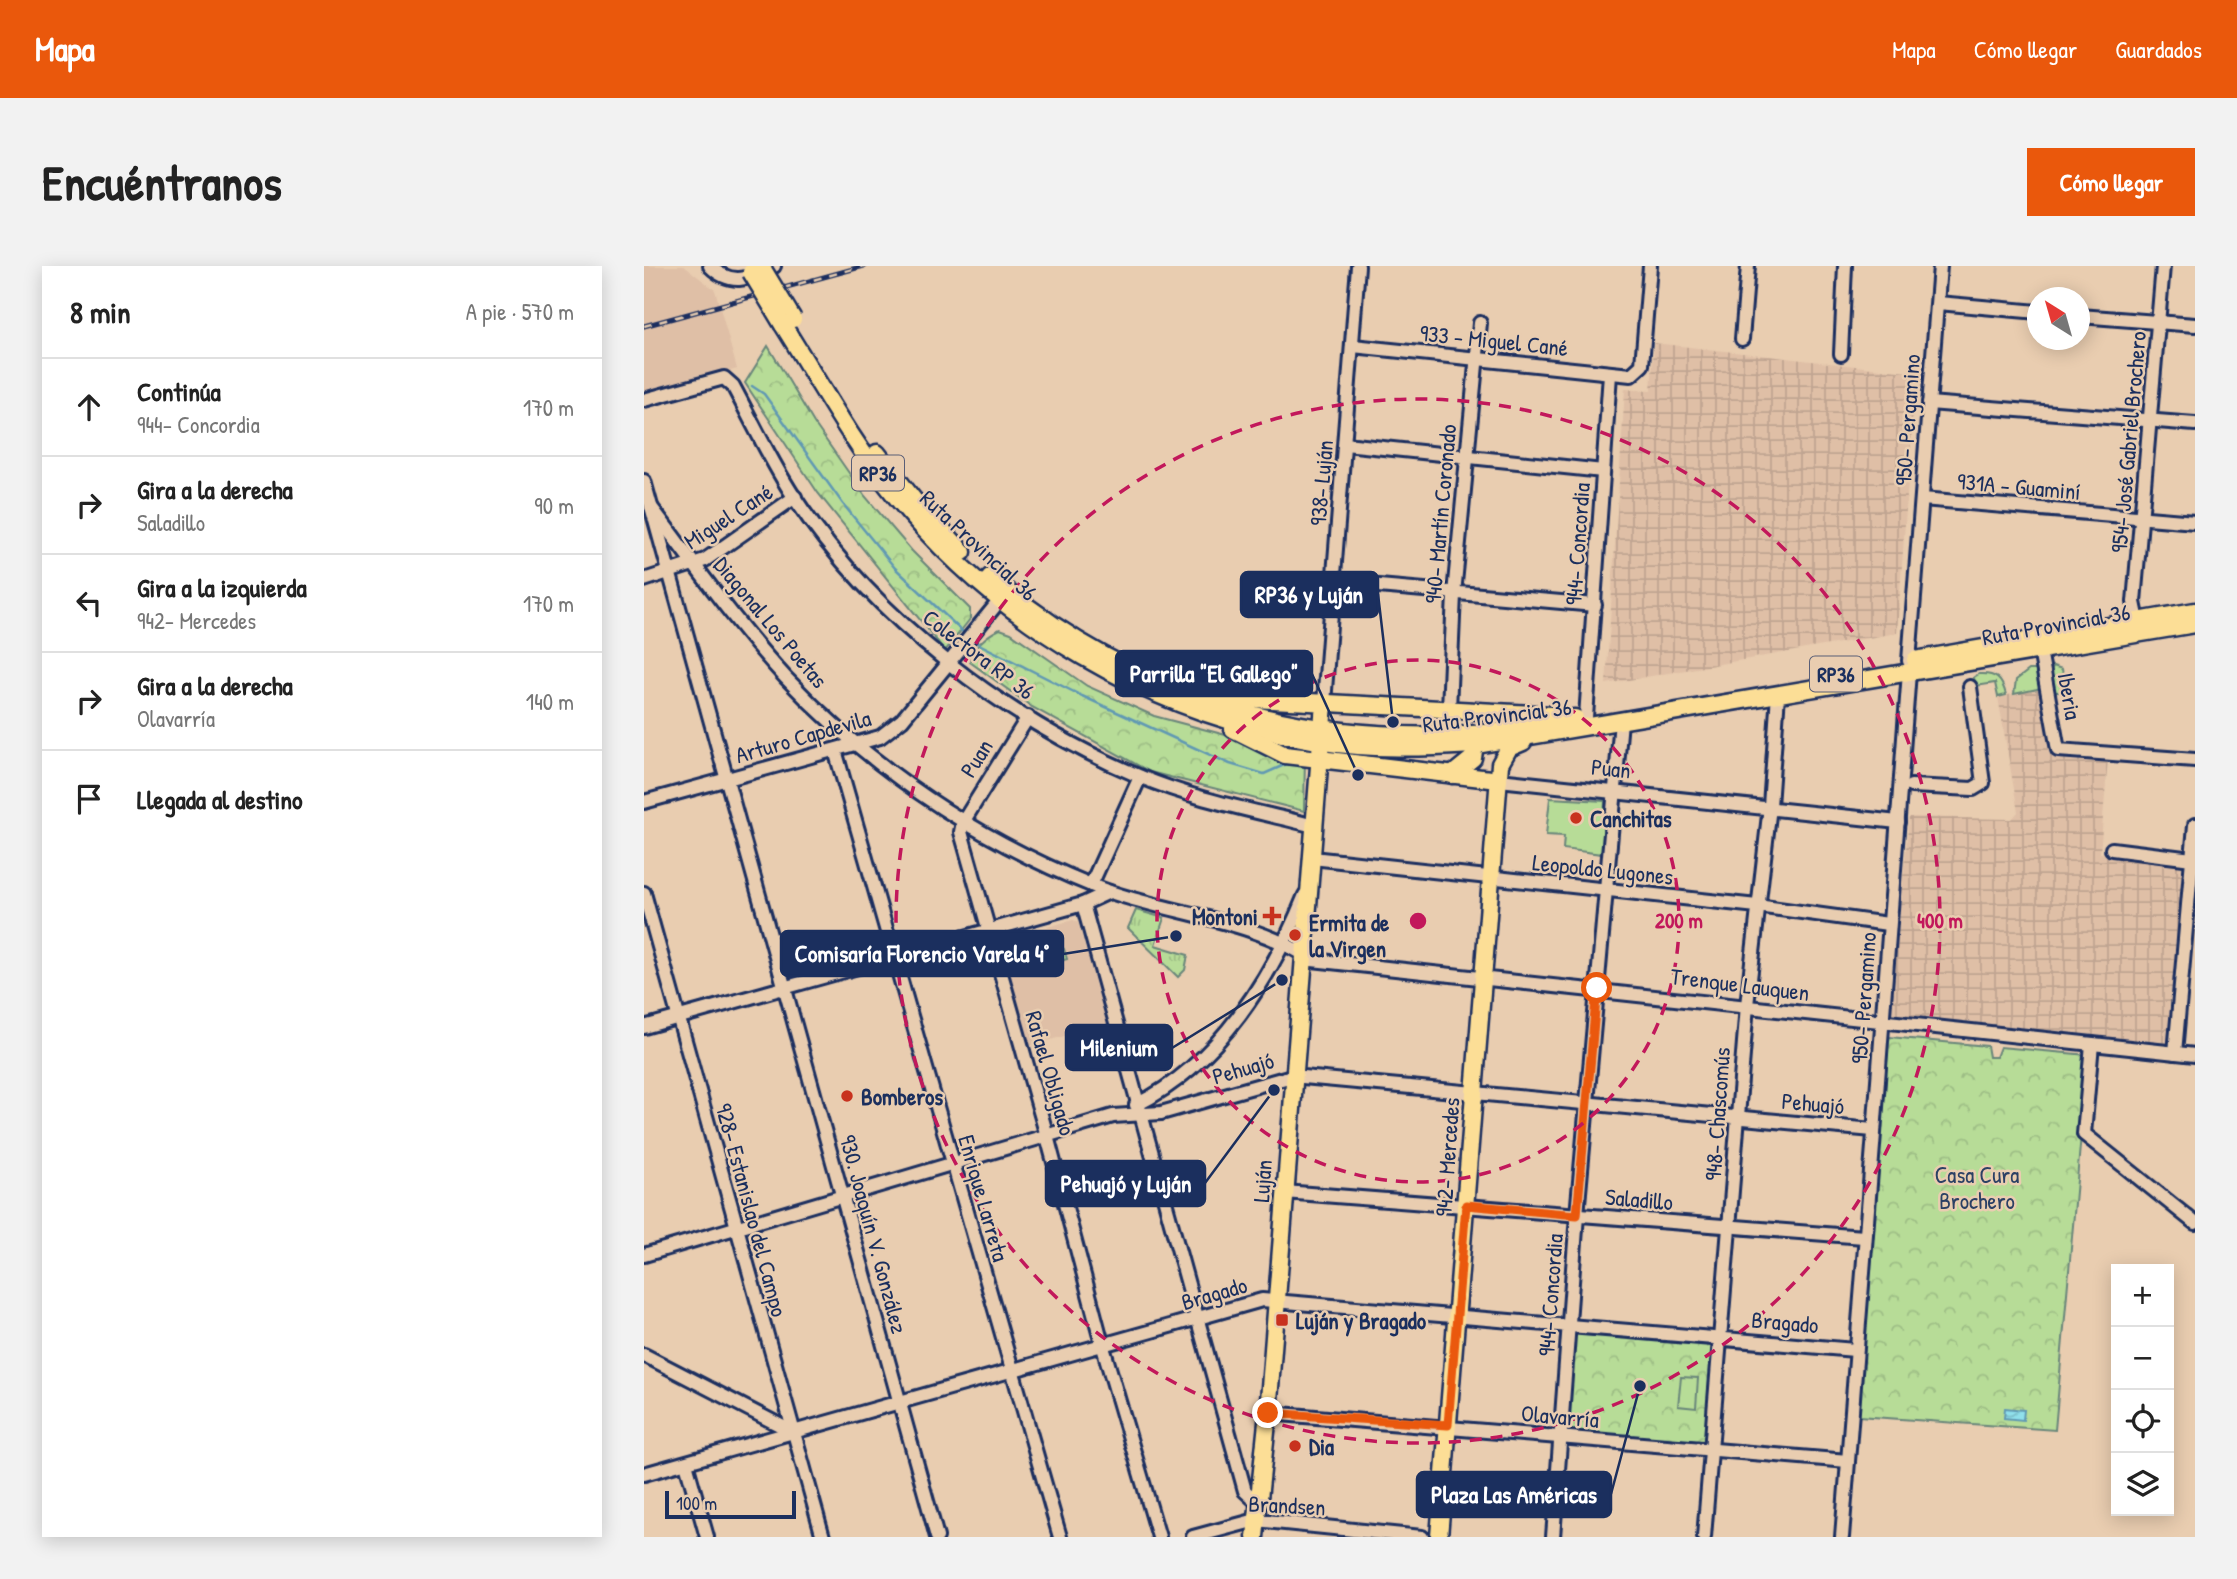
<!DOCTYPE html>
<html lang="es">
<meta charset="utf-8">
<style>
body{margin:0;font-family:"Patrick Hand",sans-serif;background:#f2f2f2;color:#222}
.controls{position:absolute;right:21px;bottom:21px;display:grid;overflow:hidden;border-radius:0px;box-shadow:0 4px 18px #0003}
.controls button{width:63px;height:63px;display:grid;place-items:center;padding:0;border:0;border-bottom:2px solid #e0e0e0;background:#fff;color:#222;font:35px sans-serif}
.compass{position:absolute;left:1383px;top:21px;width:63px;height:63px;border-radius:50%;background:#fff;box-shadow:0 4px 18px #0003;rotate:323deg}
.scale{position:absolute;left:21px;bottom:18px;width:131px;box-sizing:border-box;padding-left:7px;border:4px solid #1b2f5e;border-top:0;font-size:19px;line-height:24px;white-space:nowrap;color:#1b2f5e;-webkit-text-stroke:5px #e9cdb0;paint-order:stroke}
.stop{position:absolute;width:21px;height:21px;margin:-16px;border:5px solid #ea580c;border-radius:50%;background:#fff}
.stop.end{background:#ea580c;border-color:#fff;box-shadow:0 2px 7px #0008}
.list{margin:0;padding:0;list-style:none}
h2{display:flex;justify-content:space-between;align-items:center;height:91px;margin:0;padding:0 28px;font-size:30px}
h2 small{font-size:23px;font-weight:400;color:#767676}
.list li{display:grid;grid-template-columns:46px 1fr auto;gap:21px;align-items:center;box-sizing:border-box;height:98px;padding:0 28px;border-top:2px solid #e0e0e0}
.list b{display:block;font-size:26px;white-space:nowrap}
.list p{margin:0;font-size:23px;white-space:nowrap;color:#767676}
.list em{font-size:23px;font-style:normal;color:#767676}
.icon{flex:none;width:38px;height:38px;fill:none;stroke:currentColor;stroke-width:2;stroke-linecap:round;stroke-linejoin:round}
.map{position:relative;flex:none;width:1551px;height:1271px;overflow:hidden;border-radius:0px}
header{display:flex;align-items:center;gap:42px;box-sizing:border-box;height:98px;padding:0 35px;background:#ea580c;color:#fff}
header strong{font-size:33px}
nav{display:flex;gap:38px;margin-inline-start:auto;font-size:24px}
.intro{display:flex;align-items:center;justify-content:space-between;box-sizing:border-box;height:168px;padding:0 42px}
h1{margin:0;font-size:49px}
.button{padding:18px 32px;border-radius:0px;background:#ea580c;color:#fff;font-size:24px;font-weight:700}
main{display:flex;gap:42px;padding:0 42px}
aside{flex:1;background:#fff;border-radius:0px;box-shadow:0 4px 18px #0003}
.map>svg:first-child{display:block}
.built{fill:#dfbfa6}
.industrial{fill:url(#industrial-grid)}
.grass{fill:url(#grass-tufts);stroke:#69867a;stroke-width:2}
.park{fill:url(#park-crowns);stroke:#69867a;stroke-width:2}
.garden{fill:#b7dc97;stroke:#69867a;stroke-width:2}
.water{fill:url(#water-waves);stroke:#6199b3;stroke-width:2}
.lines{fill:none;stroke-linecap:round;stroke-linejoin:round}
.stream{stroke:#6199b3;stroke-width:2.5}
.minor-casing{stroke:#1b2f5e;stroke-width:18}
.major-casing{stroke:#1b2f5e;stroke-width:21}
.minor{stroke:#e9cdb0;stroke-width:12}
.major{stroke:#fcde96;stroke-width:16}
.rail-casing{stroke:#1b2f5e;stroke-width:5}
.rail{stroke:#e9cdb0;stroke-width:2.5;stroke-dasharray:8;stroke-linecap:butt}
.major-bridge-casing{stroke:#1b2f5e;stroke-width:21;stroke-linecap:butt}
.major-bridge{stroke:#fcde96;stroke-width:16}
.route{stroke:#ea580c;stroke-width:9}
.ring{fill:none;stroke:#c2185b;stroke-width:3.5;stroke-dasharray:12 9}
.poi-dot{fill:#c8321e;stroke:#e9cdb0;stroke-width:2.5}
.labels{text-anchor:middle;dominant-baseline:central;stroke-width:5;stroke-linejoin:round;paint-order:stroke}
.shield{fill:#e9cdb0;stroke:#595e77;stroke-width:2}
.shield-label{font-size:21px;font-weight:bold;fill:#1b2f5e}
.street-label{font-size:23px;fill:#1b2f5e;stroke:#e9cdb0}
.poi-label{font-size:23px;font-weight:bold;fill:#1b2f5e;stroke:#e9cdb0;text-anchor:start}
.park-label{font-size:23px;fill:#2b4064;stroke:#e9cdb0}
.centre{fill:#c2185b;stroke:#e9cdb0;stroke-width:3.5}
.ring-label{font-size:21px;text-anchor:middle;font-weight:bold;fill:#c2185b;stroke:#e9cdb0;stroke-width:5;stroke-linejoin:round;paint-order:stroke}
.leader{fill:none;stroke:#1b2f5e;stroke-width:2.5}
.callout-dot{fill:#1b2f5e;stroke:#e9cdb0;stroke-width:2.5}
.callout{fill:#1b2f5e;stroke:#1b2f5e;stroke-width:2.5}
.callout-label{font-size:24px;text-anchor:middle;font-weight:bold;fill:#fff}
</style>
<header>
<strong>Mapa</strong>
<nav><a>Mapa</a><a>Cómo llegar</a><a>Guardados</a></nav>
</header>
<div class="intro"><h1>Encuéntranos</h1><a class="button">Cómo llegar</a></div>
<main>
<aside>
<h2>8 min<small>A pie · 570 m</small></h2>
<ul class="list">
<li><svg class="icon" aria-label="ahead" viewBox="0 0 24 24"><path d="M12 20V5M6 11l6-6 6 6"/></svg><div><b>Continúa</b><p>944- Concordia</p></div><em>170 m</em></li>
<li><svg class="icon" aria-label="right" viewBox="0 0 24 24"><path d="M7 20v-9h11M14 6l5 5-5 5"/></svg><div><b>Gira a la derecha</b><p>Saladillo</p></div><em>90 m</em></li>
<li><svg class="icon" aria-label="left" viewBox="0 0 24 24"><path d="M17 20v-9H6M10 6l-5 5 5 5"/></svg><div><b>Gira a la izquierda</b><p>942- Mercedes</p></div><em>170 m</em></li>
<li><svg class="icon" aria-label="right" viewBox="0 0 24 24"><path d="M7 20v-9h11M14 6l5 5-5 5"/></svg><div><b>Gira a la derecha</b><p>Olavarría</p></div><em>140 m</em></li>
<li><svg class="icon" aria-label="arrive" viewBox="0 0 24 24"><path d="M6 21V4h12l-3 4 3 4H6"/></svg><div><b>Llegada al destino</b></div></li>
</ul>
</aside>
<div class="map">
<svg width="1551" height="1271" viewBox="0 0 1551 1271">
<defs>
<pattern id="industrial-grid" width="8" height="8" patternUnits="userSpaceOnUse" patternTransform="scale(1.75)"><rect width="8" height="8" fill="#dfbfa6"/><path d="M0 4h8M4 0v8" fill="none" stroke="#bfa491"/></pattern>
<pattern id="grass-tufts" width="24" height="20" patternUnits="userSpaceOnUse" patternTransform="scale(1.75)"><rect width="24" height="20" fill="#b7dc97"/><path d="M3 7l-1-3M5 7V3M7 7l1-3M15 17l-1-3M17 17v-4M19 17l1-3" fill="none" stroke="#9dbd85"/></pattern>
<pattern id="park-crowns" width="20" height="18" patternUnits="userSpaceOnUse" patternTransform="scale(1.75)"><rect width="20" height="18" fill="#b7dc97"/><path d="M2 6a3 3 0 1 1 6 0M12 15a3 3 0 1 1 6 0" fill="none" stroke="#9dbd85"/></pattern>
<pattern id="water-waves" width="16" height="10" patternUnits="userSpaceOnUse" patternTransform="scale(1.75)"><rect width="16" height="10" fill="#90e0eb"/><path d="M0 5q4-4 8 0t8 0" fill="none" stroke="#7cc0cc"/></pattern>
</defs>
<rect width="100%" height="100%" fill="#e9cdb0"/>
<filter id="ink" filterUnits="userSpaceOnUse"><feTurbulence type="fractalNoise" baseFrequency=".0143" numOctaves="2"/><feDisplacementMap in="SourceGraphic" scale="14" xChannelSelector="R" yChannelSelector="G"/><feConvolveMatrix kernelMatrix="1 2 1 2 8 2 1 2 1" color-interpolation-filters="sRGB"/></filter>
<g filter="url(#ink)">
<g class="built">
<path d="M0,0H40L71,24L93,103L0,129Z"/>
<path d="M429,654L434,656L463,758L385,780L357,678L360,673Z"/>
</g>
<g class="industrial">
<path d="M1010,77L1272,107L1253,367L962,418L981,123L1007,125Z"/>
<path d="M1398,422L1409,488L1464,493L1456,587L1534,596L1539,604L1528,773L1522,779L1252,751L1246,744L1265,551L1368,553L1374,546L1354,431Z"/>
</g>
<g class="grass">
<path d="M492,644L520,652L511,679L544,689L541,704L534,711L484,662Z"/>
<path d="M420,683L423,693L378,706L376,696Z"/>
</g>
<g class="park">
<path d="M124,80L170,157L221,230L268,285L326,343V353L301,385L174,227L101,117Z"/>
<path d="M356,363L367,367L443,420L510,450L661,490L660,545L506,506L388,441L326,396C328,381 343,369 356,363Z"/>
<path d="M1245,771L1343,780L1345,791H1352L1356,781L1444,789L1411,1164L1215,1150Z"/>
<path d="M924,1062L1075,1071L1067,1184L917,1172Z"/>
</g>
<g class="garden">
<path d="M1409,400L1418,403L1421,420L1415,426H1409L1405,409Z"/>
<path d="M1385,404H1393L1398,422L1370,428L1372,414Z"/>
<path d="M1335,408C1352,407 1358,413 1362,429L1354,431L1351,417L1331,420L1330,411Z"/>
<path d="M906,532L961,535L958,588L919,583L920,570L902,569Z"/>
<path d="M1037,1111L1054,1112L1052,1142L1034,1140Z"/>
</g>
<path class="water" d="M1361,1142L1380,1144L1379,1154L1360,1152Z"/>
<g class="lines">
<g class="stream">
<path d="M108,120L120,128L199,238L251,302L319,366"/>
<path d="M331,376L438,430L586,498L620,508L647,496"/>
</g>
<g class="minor-casing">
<g id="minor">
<path d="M66,0C87,21 106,13 130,0"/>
<path d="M1294,37L1394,46"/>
<path d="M1436,50L1551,59"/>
<path d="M1098,73L1104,0"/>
<path d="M709,80L987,109L998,99L1006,0"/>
<path d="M1197,88L1201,0"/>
<path d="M0,134L80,112L89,120C109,157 127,196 150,231C230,353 363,455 497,511C552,534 612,545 670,560"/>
<path d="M1285,137L1551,158"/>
<path d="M701,178L959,205"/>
<path d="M0,215L293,1271"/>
<path d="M1278,233L1551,256"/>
<path d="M7,241C51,299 93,359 142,412C228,503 331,572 447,619C516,647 609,652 668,694L1551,789"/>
<path d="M0,314L61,294L151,231"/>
<path d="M689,316L951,339"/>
<path d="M1494,355L1490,336L1519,0"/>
<path d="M1396,384L1414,484L1551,494"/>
<path d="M1265,395L1296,0"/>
<path d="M680,437L714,0"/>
<path d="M805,443L810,328L836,57"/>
<path d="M384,451L319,556L317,566L403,870L459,1081L515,1271"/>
<path d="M942,451L966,108"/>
<path d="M191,484L416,1271"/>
<path d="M855,514L1254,556"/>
<path d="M1267,520L1329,523L1339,517L1326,421"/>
<path d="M0,536L236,471L258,454L356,334"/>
<path d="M1468,583L1548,593"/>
<path d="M668,592L1113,640L1244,658"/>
<path d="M447,619L496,511"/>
<path d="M0,627L179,1271"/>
<path d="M439,638L601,1225L614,1237"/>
<path d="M0,761L439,638L465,626"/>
<path d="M1448,778L1440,868L1551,957"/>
<path d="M1531,787L1551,559"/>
<path d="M492,839C575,798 628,711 661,629"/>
<path d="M640,926L1220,971"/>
<path d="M0,989L469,850L517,847L648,810L1229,864"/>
<path d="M0,1089L147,1165"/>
<path d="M624,1147L1204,1195"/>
<path d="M42,1197L63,1271"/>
<path d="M0,1208L618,1034L1211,1084"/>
<path d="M549,1271L612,1254L778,1271"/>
<path d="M909,1271L933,949L977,455"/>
<path d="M1060,1271L1103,739L1126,540L1134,428"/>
<path d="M1198,1271C1221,983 1244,694 1265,406"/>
</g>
</g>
<g class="major-casing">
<g id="major">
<path d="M139,59C175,116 207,175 249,227C355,359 507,448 674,475C726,484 780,482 832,479L1551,358"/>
<path d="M233,187L269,233L319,286"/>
<path d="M346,311C484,428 647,479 827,468C862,466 896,457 931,452"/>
<path d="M1271,394L1551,345"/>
<path d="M571,429L610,433L908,449"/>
<path d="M589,463L641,489L855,514"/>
<path d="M808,509L829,492L832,470"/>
<path d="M611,1271L624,1147L680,437"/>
<path d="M795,1271L856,498L865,482L879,476"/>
</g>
</g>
<use href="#minor" class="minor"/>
<use href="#major" class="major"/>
<g class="rail-casing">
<path id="rail" d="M0,60L220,0"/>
</g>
<use href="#rail" class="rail"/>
<g class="major-bridge-casing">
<g id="major-bridge">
<path d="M117,0L149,53"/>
<path d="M107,6L139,59"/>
</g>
</g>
<use href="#major-bridge" class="major-bridge"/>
</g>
</g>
<g class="lines" filter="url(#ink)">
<path class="route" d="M624,1147L804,1159L822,939L933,949L953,722"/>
</g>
<g class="ring">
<circle cx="774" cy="655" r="261"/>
<circle cx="774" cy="655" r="522"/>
</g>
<g class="poi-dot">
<circle cx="932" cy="552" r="7"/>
<path d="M624.5 639.5h7v7h7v7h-7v7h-7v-7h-7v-7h7z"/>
<circle cx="651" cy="669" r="7"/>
<circle cx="203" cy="830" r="7"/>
<rect x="631" y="1047" width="14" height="14" rx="3.5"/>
<circle cx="651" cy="1180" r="7"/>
</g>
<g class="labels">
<g class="shield">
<rect x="208" y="189.5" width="52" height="35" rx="5"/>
<rect x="1166" y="390.5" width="52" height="35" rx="5"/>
</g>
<g class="shield-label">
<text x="234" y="207">RP36</text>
<text x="1192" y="408">RP36</text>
</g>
<g class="street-label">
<text transform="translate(850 74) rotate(6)">933 - Miguel Cané</text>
<text transform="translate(1263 154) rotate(-86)">950- Pergamino</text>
<text transform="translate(1484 176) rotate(-85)">954- José Gabriel Brochero</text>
<text transform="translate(677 217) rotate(-85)">938- Luján</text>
<text transform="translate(1375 220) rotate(5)">931A - Guaminí</text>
<text transform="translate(796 248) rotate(-85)">940- Martín Coronado</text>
<text transform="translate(84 250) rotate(-33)">Miguel Cané</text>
<text transform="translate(933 278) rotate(-86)">944- Concordia</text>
<text transform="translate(335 279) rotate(43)">Ruta Provincial 36</text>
<text transform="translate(127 356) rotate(50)">Diagonal Los Poetas</text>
<text transform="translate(1412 358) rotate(-10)">Ruta Provincial 36</text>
<text transform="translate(335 388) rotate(37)">Colectora RP 36</text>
<text transform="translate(1426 430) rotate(80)">Iberia</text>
<text transform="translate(853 449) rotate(-7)">Ruta Provincial 36</text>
<text transform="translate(159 470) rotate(-16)">Arturo Capdevila</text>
<text transform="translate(332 492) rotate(-58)">Puan</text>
<text transform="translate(967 502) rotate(6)">Puan</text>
<text transform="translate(959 603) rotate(6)">Leopoldo Lugones</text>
<text transform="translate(1096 718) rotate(7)">Trenque Lauquen</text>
<text transform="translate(1219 732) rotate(-86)">950- Pergamino</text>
<text transform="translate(599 802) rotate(-16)">Pehuajó</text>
<text transform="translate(407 807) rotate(74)">Rafael Obligado</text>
<text transform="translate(1169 837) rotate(5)">Pehuajó</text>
<text transform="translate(1073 848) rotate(-86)">948- Chascomús</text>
<text transform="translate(803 891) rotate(-86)">942- Mercedes</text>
<text transform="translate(618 915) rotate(-86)">Luján</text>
<text transform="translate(340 932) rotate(74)">Enrique Larreta</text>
<text transform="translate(995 933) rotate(5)">Saladillo</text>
<text transform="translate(108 944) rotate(75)">928- Estanislao del Campo</text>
<text transform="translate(230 968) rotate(75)">930. Joaquín V. González</text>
<text transform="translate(570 1027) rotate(-16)">Bragado</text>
<text transform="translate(906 1029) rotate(-86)">944- Concordia</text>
<text transform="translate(1141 1056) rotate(5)">Bragado</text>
<text transform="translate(916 1150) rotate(5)">Olavarría</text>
<text transform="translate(643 1239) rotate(3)">Brandsen</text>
</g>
<g class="poi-label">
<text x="946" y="552">Canchitas</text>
<text x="614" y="650" text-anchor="end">Montoni</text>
<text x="665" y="656">Ermita de<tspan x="665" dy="26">la Virgen</tspan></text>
<text x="217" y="830">Bomberos</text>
<text x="652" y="1054">Luján y Bragado</text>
<text x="665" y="1180">Dia</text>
</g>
<g class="park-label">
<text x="1333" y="908">Casa Cura<tspan x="1333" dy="26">Brochero</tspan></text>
</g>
</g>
<circle cx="774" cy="655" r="10" class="centre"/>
<g class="ring-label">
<text x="1035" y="662">200 m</text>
<text x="1296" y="662">400 m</text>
</g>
<path class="leader" d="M749 456L734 328M714 509L668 408M532 670L419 688M638 714L528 782M630 824L561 917M996 1120L967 1228"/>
<g class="callout-dot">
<circle cx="749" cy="456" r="7"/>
<circle cx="714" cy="509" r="7"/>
<circle cx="532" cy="670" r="7"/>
<circle cx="638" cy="714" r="7"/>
<circle cx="630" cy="824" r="7"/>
<circle cx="996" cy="1120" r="7"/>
</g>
<g class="callout">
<rect x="597" y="306" width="137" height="45" rx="7"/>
<rect x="472" y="385" width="196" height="45" rx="7"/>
<rect x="137" y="665" width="282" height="45" rx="7"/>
<rect x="422" y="759" width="106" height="45" rx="7"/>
<rect x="402" y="895" width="159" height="45" rx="7"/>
<rect x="773" y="1206" width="194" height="45" rx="7"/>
</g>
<g class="callout-label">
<text x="665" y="337">RP36 y Luján</text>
<text x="570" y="416">Parrilla "El Gallego"</text>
<text x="278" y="696">Comisaría Florencio Varela 4°</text>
<text x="475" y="790">Milenium</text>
<text x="482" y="926">Pehuajó y Luján</text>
<text x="870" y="1237">Plaza Las Américas</text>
</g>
</svg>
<div class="controls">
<button>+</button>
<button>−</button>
<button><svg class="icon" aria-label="locate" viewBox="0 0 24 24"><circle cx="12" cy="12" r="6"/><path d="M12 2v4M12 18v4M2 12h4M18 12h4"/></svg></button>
<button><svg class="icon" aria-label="layers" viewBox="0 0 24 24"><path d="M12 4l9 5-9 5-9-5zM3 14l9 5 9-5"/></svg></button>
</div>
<svg class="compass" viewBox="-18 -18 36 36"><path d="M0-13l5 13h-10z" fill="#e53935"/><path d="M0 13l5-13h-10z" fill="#767676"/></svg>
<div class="scale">100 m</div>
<div class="stop" style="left:953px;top:722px"></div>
<div class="stop end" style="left:624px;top:1147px"></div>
</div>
</main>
